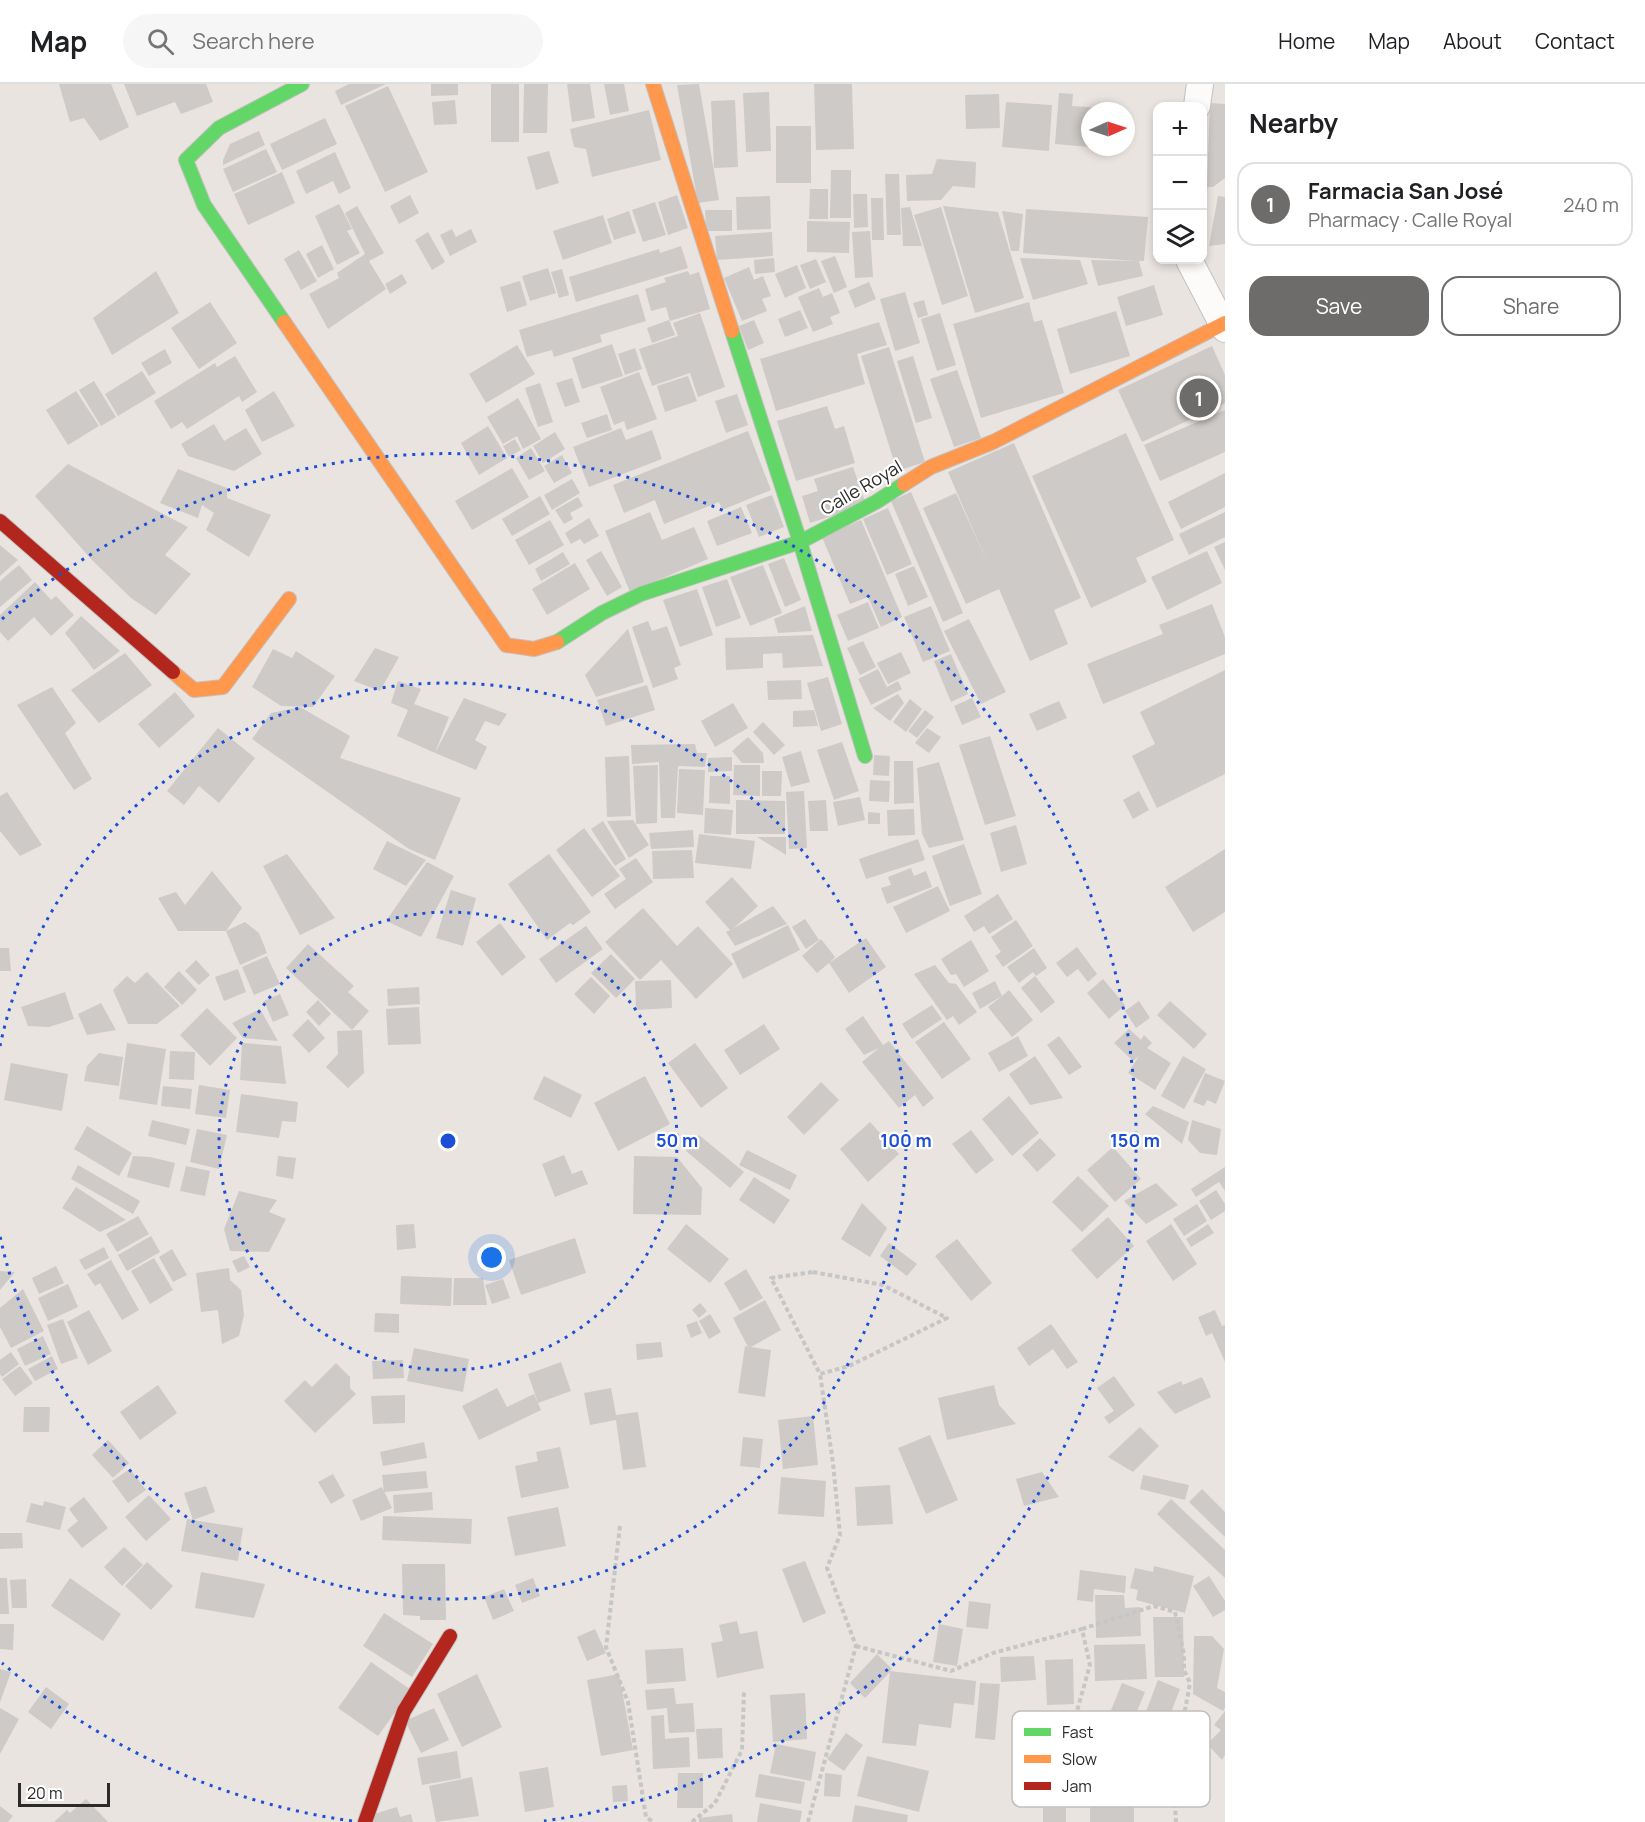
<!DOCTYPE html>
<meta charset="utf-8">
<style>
body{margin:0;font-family:Manrope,sans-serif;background:#f6f6f6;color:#202124}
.controls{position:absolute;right:18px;top:18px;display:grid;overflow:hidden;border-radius:12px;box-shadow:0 3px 9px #0003}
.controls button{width:54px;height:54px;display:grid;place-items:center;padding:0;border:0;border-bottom:2px solid #e0e0e0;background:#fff;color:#202124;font:30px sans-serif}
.compass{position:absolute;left:1081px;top:18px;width:54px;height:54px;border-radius:50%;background:#fff;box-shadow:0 3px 9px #0003;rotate:87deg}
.scale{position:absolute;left:18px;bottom:15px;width:92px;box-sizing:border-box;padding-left:6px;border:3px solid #2b2b2b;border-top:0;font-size:16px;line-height:21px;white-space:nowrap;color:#2b2b2b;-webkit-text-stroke:4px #fff;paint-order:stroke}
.you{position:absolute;left:492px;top:1174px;width:21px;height:21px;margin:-15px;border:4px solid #fff;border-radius:50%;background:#1a73e8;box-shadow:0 0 0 9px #1a73e833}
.badge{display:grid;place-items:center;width:39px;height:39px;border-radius:50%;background:#6e6c6a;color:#fff;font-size:20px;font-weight:700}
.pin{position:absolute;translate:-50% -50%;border:3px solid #fff;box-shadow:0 2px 6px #0006}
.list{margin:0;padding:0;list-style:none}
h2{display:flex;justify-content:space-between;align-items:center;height:78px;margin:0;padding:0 24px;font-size:26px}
h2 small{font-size:20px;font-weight:400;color:#757577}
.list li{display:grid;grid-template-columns:39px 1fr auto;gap:18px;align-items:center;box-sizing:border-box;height:84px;margin:0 12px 12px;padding:0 12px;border:2px solid #e0e0e0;border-radius:18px}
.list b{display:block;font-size:22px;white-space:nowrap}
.list p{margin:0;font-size:20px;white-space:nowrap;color:#757577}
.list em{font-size:20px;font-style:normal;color:#757577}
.actions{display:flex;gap:12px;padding:18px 24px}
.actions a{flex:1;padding:14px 0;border:2px solid #6e6c6a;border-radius:18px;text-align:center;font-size:21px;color:#6e6c6a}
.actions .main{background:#6e6c6a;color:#fff}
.icon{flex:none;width:33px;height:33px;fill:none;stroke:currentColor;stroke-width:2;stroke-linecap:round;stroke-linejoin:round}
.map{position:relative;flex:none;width:1225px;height:1738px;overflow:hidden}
header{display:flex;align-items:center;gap:36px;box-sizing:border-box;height:84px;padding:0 30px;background:#fff;border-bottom:2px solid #e0e0e0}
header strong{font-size:28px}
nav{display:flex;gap:33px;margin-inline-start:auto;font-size:21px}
.search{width:420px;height:54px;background:#f6f6f6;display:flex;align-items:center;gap:15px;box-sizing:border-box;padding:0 21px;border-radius:33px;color:#757577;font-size:22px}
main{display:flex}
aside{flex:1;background:#fff}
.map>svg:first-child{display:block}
.building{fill:#cecac7}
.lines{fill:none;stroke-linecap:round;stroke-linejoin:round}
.street-casing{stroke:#c3c1c1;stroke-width:28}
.fast-casing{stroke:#c3c1c1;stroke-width:16}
.slow-casing{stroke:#c3c1c1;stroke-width:16}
.jam-casing{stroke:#c3c1c1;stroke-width:16}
.path{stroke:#c6c6c6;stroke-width:4;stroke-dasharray:4.5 3;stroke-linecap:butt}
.street{stroke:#fcfbfa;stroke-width:26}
.fast{stroke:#63d668;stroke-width:14}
.slow{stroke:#ff974d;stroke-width:14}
.jam{stroke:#b3261e;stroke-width:14}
.ring{fill:none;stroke:#1d4ed8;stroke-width:3;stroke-dasharray:3 6}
.labels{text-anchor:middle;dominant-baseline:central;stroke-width:4.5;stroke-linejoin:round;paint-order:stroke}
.street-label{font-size:18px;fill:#2b2b2b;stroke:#fff}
.key{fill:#fff;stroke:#bfbfbf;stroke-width:1.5}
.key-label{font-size:16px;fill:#2b2b2b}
.centre{fill:#1d4ed8;stroke:#fff;stroke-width:3}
.ring-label{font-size:18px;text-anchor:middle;font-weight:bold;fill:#1d4ed8;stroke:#fff;stroke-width:4.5;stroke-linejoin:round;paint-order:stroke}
</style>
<header>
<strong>Map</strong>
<div class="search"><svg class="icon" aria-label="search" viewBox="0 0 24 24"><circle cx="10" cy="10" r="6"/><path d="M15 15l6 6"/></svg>Search here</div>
<nav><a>Home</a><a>Map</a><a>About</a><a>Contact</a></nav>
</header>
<main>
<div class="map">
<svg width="1225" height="1738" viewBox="0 0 1225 1738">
<rect width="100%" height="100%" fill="#eae4e0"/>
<g class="building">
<path d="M59,0H111L129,43L100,57L84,34L70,38Z"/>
<path d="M124,0H206L213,18L181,30L175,18L137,32Z"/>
<path d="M349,0H386L341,21L335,7Z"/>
<path d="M431,0H458V11L431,12Z"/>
<rect x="491" y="0" width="28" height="58"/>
<path d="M524,0H548L547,49H523Z"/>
<path d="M567,0H590L595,34L572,38Z"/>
<path d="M604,0H624L629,27L610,31Z"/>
<path d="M699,0L719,116L698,119L677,1Z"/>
<path d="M814,0H852L854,65L816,66Z"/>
<path d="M388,2L428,88L385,108L345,22Z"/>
<path d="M769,8L771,67L746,68L743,9Z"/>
<path d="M1059,9L1073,10L1072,22L1118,25V27H1090V63L1055,60Z"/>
<path d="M999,10L1000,44L966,45L965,11Z"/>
<path d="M455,16L457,40L434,41L432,18Z"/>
<path d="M735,16L738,83L714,84L711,17Z"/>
<path d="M1006,18L1052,21L1049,67L1002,63Z"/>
<path d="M1210,19L1225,20V94L1213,103H1207Z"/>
<path d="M649,26L661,76L592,93L586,65L574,63L570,45Z"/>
<path d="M325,34L337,60L282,86L270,60Z"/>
<rect x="776" y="42" width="35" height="57"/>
<path d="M259,47L265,61L223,81V76L230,60Z"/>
<path d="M266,65L277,88L233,108L223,85Z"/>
<path d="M549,67L559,99L536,106L527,73Z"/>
<path d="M335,68L351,104L339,110L333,97L306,110L296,87Z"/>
<path d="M937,75L976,78L975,104L953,102L941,116L907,117L906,91L932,90Z"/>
<path d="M831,86H851V134H830Z"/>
<path d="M282,88L295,119L248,141L234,110Z"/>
<path d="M885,90H899L901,151H887Z"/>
<path d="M810,105H828V135H809Z"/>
<path d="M853,110H867L868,143L854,144Z"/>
<path d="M410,111L419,129L399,140L390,122Z"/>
<path d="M677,111L688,144L668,151L658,118Z"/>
<path d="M770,112L771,145L737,146L736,113Z"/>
<path d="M1218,112L1225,113V160L1209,162Z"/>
<path d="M871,114H883L884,156H872Z"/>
<path d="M655,118L666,151L643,158L632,126Z"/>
<path d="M339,120L352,145L347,147L360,169L337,181L315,132Z"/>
<path d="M357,122L384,169L369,177L386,205L328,245L309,210L339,194L337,189L365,170L345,129Z"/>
<path d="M943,122L998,128L1024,214L975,229Z"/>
<path d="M910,123L922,162H903L901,124Z"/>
<path d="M941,123L968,212L942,221L914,131Z"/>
<path d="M1026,125L1148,133L1144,177H1139L1143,192L1098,202L1091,176L1136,177L1023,169Z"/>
<path d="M705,126H732V147H706Z"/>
<path d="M629,127L636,149L614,156L607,135Z"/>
<path d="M1002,127L1023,130L1019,167H1011Z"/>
<path d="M603,131L612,159L563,176L553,147Z"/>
<path d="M807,137L850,138L849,169L807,168Z"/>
<path d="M452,145L456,153L471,145L477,158L450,172L440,151Z"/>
<path d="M870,147L873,193L855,194L852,148Z"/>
<path d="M428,148L445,178L432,186L415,156Z"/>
<path d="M772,148L773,172L717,176L715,152Z"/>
<path d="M322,161L334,185L318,194L306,170Z"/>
<path d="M681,162L688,184L576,218L569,193L659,165L660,169Z"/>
<path d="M299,166L317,197L301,206L284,175Z"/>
<path d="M835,172L847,203L834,209L821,177Z"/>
<path d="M774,174L775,188L755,190L754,176Z"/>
<path d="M1020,174L1080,176L1088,200L1033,216Z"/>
<path d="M816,175L826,198L810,205L800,181Z"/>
<path d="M797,181L806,204L785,214L775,190Z"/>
<path d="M749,183L754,196L763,192L771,212L762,215L767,227L742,237L724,194Z"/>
<path d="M548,184L556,209L530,217L522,192Z"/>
<path d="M562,185L569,211L559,214L551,188Z"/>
<path d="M156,187L179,229L112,271L93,234Z"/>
<path d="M688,187L690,191L699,188L710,225L670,237L666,223L651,227L645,205L666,198L664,194Z"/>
<path d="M402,190L407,199L390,210L385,200Z"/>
<path d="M520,197L527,221L507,228L500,203Z"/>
<path d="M869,198L876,215L855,224L848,207Z"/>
<path d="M1154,201L1163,231L1126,242L1117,213Z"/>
<path d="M819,204L823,213L832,209L840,229L830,233L833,240L813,248L798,213Z"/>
<path d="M905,208L920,259L895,267L880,215Z"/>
<path d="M638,210L646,237L600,251L602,258L554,273L552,266L527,273L519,246Z"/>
<path d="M924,216L928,231L918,234L913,219Z"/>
<path d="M210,218L237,259L199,285L171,244Z"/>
<path d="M1029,218L1034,238L1042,236L1064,309L981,334L953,240Z"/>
<path d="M800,226L808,244L785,253L778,235Z"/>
<path d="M1116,227L1130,272L1070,290L1057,245Z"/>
<path d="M700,229L725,303L698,313L690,289L652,302L639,265L678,252L673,239Z"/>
<path d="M940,229L956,281L937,287L921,235Z"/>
<path d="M669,236L675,251L652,259L647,244Z"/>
<path d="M754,236L764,259L748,266L739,242Z"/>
<path d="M879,238L887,261L857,270L865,300L776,327L760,275Z"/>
<path d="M612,260L623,292L582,305L572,274Z"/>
<path d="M517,261L535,290L486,319L469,290Z"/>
<path d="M1212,262L1225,291V319L1142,358L1118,306Z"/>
<path d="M889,263L925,378L897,387L861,272Z"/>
<path d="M635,264L642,285L625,291L618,270Z"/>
<path d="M165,265L172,279L149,292L141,279Z"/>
<path d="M235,272L257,308L242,318L239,312L187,345L182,338L171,345L154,317L215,279L217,283Z"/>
<path d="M913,272L932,334L916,339L897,277Z"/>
<path d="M957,286L981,354L954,363L930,295Z"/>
<path d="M142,287L156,309L118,332L105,310Z"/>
<path d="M639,288L657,335L627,346L624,337L614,341L600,303Z"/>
<path d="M688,292L697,317L665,328L657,302Z"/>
<path d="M572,294L580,318L565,323L556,299Z"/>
<path d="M94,297L116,333L101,342L79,306Z"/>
<path d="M540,299L553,338L538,343L525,304Z"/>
<path d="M76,307L99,342L68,361L46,326Z"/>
<path d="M274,307L295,342L262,358L245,326Z"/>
<path d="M737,310L748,341L726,349L715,317Z"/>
<path d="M518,314L541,355L523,365L517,352L503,360L487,333Z"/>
<path d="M827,322L835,345L844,342L855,379L796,397L777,337Z"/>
<path d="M1225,326V368L1160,397L1144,361Z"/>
<path d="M607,330L612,346L587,354L581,339Z"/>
<path d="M214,340L224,357L246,344L262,370L234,387L188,372L181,360Z"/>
<path d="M488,342L507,374L479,391L461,359Z"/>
<path d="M621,344L626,356L652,346L662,375L589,403L573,363Z"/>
<path d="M748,347L771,406L722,426L719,418L664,440L655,416L624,429L613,401Z"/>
<path d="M555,348L565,365L543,379L533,362Z"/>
<path d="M1126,349L1174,456L1136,474L1147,498L1091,524L1032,392Z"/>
<path d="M515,355L521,366L509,373L503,362Z"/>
<path d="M1014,359L1081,514L1054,526L1068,560L1030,577L999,505L966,520L923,424L956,409L988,480L948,388Z"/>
<path d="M531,364L545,387L529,396L516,374Z"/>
<path d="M562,371L572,389L554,399L544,382Z"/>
<path d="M68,380L188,443L165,471L191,490L156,531L131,514L92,476L35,412Z"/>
<path d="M853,383L866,421L810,439L802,412L818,407L814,395Z"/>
<path d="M512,384L529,413L472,446L455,417Z"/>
<path d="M178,385L227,404V414L271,431L249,473L206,446L214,429L202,421L198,434L160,419Z"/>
<path d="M1225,389V423L1181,445L1168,418Z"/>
<path d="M572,395L580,409L552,426L544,411Z"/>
<path d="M911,408L963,529L943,538L891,417Z"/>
<path d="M772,411L784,443L759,453L746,421Z"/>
<path d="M540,412L550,430L512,452L502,435Z"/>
<path d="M578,413L583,422L570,429L573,435L564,440L555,426Z"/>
<path d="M741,423L752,449L717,462L707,437Z"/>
<path d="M888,424L912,480L887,491L863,435Z"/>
<path d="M650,428L662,456L694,443L708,475L630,508L605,447Z"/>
<path d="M1225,428V453L1189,471L1179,450Z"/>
<path d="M589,434L599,452L584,460L580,455L571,460L565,449Z"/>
<path d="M550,436L564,461L529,481L515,456Z"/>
<path d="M861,436L902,533L881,543L868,513L850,520L822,453Z"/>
<path d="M1225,458V486L1214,463Z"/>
<path d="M0,461L18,476L0,492Z"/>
<path d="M601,467L622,503L607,512L586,476Z"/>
<path d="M1207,467L1222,499L1167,526L1151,493Z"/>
<path d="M563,468L570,480L541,497L535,485Z"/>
<path d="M784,474L801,516L785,523L768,480Z"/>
<path d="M575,479L590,505L547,531L532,505Z"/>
<path d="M19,481L32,496L0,523V497Z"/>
<path d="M763,481L782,529L750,542L730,493Z"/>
<path d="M914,482L928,513L908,522L895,490Z"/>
<path d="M727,495L741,534L716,543L702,503Z"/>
<path d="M35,498L51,516L56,512L74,531L51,552L34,533L8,557L0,548V531Z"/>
<path d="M697,505L713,551L680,563L663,516Z"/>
<path d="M868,518L879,544L848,557L837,531Z"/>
<path d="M1212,520L1225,553V570L1103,620L1087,580L1163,550L1159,541Z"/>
<path d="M805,522L812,547L778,549L774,535Z"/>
<path d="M931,522L950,567L923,578L904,533Z"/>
<path d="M81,532L120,567L94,586L65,549Z"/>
<path d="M969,535L1006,608L981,620L944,547Z"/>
<path d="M648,537L652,547L667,542L681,581L674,584L678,595L653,604L632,543Z"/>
<path d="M628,545L644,598L596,613L585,591Z"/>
<path d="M813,551L823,582L783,584L782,569L763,570V584L726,586L725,554Z"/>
<path d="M863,557L876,583L860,591L847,564Z"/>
<path d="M375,564L399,573L380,607L354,597Z"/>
<path d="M273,565L292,574L296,567L335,592L313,623L281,622L252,603Z"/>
<path d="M901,568L911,589L888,600L877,579Z"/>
<path d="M125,569L152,601L99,639L71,606Z"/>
<path d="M951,570L968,610L951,618L934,577Z"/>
<path d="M878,585L887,603L898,597L902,605L871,621L858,595Z"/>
<path d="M1225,586V690L1157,724L1132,672L1155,660L1140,628Z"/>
<path d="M828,593L842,640L821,647L807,599Z"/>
<path d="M801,596L802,615L768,616L767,597Z"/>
<path d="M398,597L421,605L414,620L449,633L435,669L464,614L507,630L499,642L485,637L475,656L487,663L476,686L435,669L397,652L408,626L391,619Z"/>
<path d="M647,601L655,626L606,642L597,616Z"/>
<path d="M52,603L76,639L65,649L92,695L74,706L17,621Z"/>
<path d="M175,608L195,632L159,664L138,640Z"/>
<path d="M898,610L904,619L890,637L873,624Z"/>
<path d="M972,614L981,633L962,641L954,622Z"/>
<path d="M910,615L922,625L906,648L893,638Z"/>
<path d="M1059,617L1067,634L1037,647L1029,630Z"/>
<path d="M733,619L748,644L715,663L701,637Z"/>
<path d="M300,623L350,652L340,674L461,714L435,776L409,765L252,655L271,629Z"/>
<path d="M814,626L818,642L793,643V627Z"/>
<path d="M925,626L934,633L917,654L908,647Z"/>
<path d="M763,638L785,661L774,671L753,648Z"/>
<path d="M218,644L255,674L219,719L199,702L184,721L167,707Z"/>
<path d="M927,644L941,653L929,669L915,659Z"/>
<path d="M990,652L1016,732L985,741L959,661Z"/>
<path d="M748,653L763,669L764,679H742L732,667Z"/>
<path d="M842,658L859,707L834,716L817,666Z"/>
<path d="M695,660L697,669H707L705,683L678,682L675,734H661L659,678L632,680L631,661Z"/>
<path d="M801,667L810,698L791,703L782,673Z"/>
<path d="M874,671L890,672L889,692L873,691Z"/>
<path d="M629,672L631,732L607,733L605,673Z"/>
<path d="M732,673V687L708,688V674Z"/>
<path d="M894,677H913L914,719L894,720Z"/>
<path d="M939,678L964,756L929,764L922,750L917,684Z"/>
<path d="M658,681L657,739L636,740L633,682Z"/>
<path d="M734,681H760V712L733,711Z"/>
<path d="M679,685L705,686L703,731L677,729Z"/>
<path d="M762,687H782L781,712H762Z"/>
<path d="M710,692H730V720L709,719Z"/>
<path d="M870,696L890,697L889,718L869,717Z"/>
<path d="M804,707L807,764L789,765L786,708Z"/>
<path d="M1139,707L1149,726L1133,735L1123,716Z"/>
<path d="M7,708L42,761L20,772L0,747V712Z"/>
<path d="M860,713L865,736L838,742L833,718Z"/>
<path d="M736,716L785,717V750H736Z"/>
<path d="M826,716L828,747H810L808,717Z"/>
<path d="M705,724L733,726L731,751L704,749Z"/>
<path d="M914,725L915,751L888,752L887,726Z"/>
<path d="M868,728L880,729V740H868Z"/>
<path d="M633,736L649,761L629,774L607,737Z"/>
<path d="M603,737L626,775L615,782L591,745Z"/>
<path d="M1016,741L1027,780L1001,788L990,749Z"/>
<path d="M584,744L620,792L592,813L556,766Z"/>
<path d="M693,746L694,763L651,765L649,749Z"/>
<path d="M699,750L755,757L751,785L695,779Z"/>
<path d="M757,753H786V771Z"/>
<path d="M918,755L925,776L866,795L859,775Z"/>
<path d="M387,757L426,776L406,802L373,785Z"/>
<path d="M964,760L982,810L950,822L932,772Z"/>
<path d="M1225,765V828L1193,848L1165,803Z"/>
<path d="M692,766L694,794L653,795L652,767Z"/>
<path d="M287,770L335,834L300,851L263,782Z"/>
<path d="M549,770L591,828L573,841L570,839L547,856L508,800Z"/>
<path d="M636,774L653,798L615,825L604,810L626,795L619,785Z"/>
<path d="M427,778L454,792L421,853L386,837Z"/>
<path d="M911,784L914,792L926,787L932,803L887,820L881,804L891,801L888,793Z"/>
<path d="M212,787L242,824L226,847H178L158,814L176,808L185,821Z"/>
<path d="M732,793L758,822L734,844L773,822L787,840L735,862L726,848L730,846L705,818Z"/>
<path d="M938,802L950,827L906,849L893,823Z"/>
<path d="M451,806L476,814L463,862L436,854Z"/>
<path d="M998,810L1013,835L989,850L984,842L974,848L964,832Z"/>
<path d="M643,824L677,862L698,842L733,880L696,915L661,876L640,896L605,858Z"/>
<path d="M805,835L819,856L806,865L792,843Z"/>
<path d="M1016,836L1033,862L1003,883L995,872L1001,868L991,853Z"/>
<path d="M245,838L259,849L267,869L240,881L226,847Z"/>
<path d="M500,839L526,873L502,892L476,858Z"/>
<path d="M788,841L800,866L743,895L731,870Z"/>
<path d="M586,842L603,865L556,899L539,875Z"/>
<path d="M866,854L886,883L849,909L829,879L817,889L802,872L821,855L835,873L829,879Z"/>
<path d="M971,856L989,887L964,903L956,890L951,891L941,875Z"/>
<path d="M308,860L354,902L348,908L369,927L352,946L286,884Z"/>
<path d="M1077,863L1097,890L1088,898L1078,885L1067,893L1056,879Z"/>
<path d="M0,864H9L11,887H0Z"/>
<path d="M1034,864L1047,884L1036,892L1033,888L1019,899L1007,883Z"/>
<path d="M611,870L635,895L616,914L591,889Z"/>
<path d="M267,872L280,900L254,911L242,883Z"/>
<path d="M196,876L210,891L199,901L185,887Z"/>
<path d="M935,881L949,899L956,900L977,928L959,941L953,932L947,936L914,890Z"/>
<path d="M238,885L246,908L224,917L215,893Z"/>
<path d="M179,887L197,906L182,921L164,903Z"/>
<path d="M147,888L180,922L157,940H128L113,906L127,892L135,899Z"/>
<path d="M1035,892L1055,918L1041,929L1021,904Z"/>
<path d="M591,893L610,912L594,930L574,910Z"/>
<path d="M1103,895L1125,921L1109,935L1087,909Z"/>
<path d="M671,896L672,924L636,926L635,897Z"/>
<path d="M995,897L1002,912L1009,906L1033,936L1012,953L988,923L1002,912L980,925L972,909Z"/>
<path d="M419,903L420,920L388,922L387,905Z"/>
<path d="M65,908L74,935L49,943L28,942L21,923Z"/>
<path d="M280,910L289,931L273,938L264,917Z"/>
<path d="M318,916L331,930L319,942L306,928Z"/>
<path d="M1139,917L1150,934L1136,944L1125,927Z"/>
<path d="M1170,917L1207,950L1194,965L1157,931Z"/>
<path d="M101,919L116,946L87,951L78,930Z"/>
<path d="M932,921L942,935L912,955L902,940Z"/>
<path d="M419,923L421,960L388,961L386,925Z"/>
<path d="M207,924L237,954L210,982L180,951Z"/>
<path d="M260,925L278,957L243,954L232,939Z"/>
<path d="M863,932L883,961L889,957L934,1014L923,1023L915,1011L899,1024L862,978L879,964L864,971L845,945Z"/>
<path d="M308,935L325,954L309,969L292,951Z"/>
<path d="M944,938L971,975L942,995L915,958Z"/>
<path d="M764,940L780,965L740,991L724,966Z"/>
<path d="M1129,945L1141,956L1144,951L1152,959L1147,964L1171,979L1155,1006L1128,989L1139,972L1133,977L1114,959Z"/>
<path d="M362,946L364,989L348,1004L326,983L338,970L337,947Z"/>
<path d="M1018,952L1028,972L999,988L988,969Z"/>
<path d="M1059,952L1082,983L1069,991L1047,961Z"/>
<path d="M127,959L166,965L157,1021L119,1015Z"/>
<path d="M242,959L281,962L286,1000L240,996Z"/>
<path d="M695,959L728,1004L701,1024L668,979Z"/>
<path d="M170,967L195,968L194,996L169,995Z"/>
<path d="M99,969L123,973L119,1002L84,997L87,982Z"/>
<path d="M1035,972L1063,1014L1030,1021L1009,990Z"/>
<path d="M1183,972L1206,985L1184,1025L1161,1012Z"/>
<path d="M11,979L68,990L62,1027L4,1016Z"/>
<path d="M1205,989L1225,997L1216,1020L1207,1016L1204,1022L1193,1018Z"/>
<path d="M544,992L582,1011L571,1034L533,1015Z"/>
<path d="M645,992L670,1040L618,1067L594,1019Z"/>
<path d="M821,998L839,1016L804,1051L787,1033Z"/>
<path d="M199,1001L230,1006L226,1034L195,1030Z"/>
<path d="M163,1002L192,1005L190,1025L161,1022Z"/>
<path d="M241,1010L298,1018L296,1038L282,1037L279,1054L236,1048Z"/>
<path d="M1009,1012L1039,1049L1012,1072L982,1035Z"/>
<path d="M1153,1022L1189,1038L1182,1060L1145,1030Z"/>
<path d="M152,1036L190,1045L186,1061L148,1052Z"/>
<path d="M1192,1036L1221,1045L1217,1071L1200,1069L1188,1056Z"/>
<path d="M870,1038L899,1070L868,1098L840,1065Z"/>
<path d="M87,1042L132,1069L119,1092L74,1065Z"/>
<path d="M197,1045L227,1051L219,1085L190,1078Z"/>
<path d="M971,1046L994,1076L976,1090L952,1060Z"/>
<path d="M699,1051L744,1088L730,1104L686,1067Z"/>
<path d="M1040,1054L1056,1071L1037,1088L1022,1071Z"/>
<path d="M1113,1063L1141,1095L1115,1118L1087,1086Z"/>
<path d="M747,1066L797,1091L790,1106L739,1081Z"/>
<path d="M564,1071L572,1090L582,1086L588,1100L555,1113L542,1080Z"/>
<path d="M133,1072L150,1073L175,1079L169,1104L127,1093Z"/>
<path d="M278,1072L296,1074L293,1095L276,1092Z"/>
<path d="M634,1072L677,1073L702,1104L701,1131L633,1130Z"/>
<path d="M78,1081L140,1117L133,1130L71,1095Z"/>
<path d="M186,1082L210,1087L205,1112L180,1107Z"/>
<path d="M1225,1083V1107L1219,1098L1196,1113L1191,1105Z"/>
<path d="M1078,1092L1109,1122L1082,1148L1052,1118Z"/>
<path d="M754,1093L790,1116L774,1140L739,1116Z"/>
<path d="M1156,1099L1178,1121L1146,1140L1124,1117Z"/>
<path d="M76,1103L126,1136L100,1148L62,1124Z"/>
<path d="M1216,1106L1225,1120V1127L1211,1136L1199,1117Z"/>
<path d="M239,1107L277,1116L269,1128L286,1135L269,1168L230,1167L224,1145Z"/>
<path d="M862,1119L887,1144L870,1173L841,1155Z"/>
<path d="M1197,1120L1207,1137L1184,1152L1173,1135Z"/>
<path d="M138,1132L149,1150L117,1168L106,1150Z"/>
<path d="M1108,1133L1134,1162L1097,1195L1071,1166Z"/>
<path d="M414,1140L416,1164L397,1166L396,1141Z"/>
<path d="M686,1140L729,1175L710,1199L667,1165Z"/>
<path d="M1171,1140L1197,1180L1173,1197L1146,1157Z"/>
<path d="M1208,1140L1214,1149L1191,1163L1186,1155Z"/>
<path d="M151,1152L160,1168L127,1187L118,1171Z"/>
<path d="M575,1154L586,1189L521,1211L509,1176Z"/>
<path d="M957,1155L992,1199L971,1217L935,1172Z"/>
<path d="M889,1159L917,1180L907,1192L880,1172Z"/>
<path d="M104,1163L109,1174L85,1186L79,1176Z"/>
<path d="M172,1165L187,1191L173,1198L159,1173Z"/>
<path d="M244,1172L250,1183L238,1189L232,1177Z"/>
<path d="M154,1174L173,1206L150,1220L131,1187Z"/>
<path d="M111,1176L139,1226L122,1236L100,1199L95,1202L87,1190Z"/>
<path d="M56,1182L64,1199L39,1210L32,1194Z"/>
<path d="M229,1184L230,1196L241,1206L244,1231L239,1252L222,1260L218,1226L201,1228L196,1189Z"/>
<path d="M746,1185L763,1214L740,1227L724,1199Z"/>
<path d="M0,1187L15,1188L0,1206Z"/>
<path d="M401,1192L452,1194L451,1222L400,1220Z"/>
<path d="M454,1194H483L487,1221H453Z"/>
<path d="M503,1195L510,1214L492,1220L485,1201Z"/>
<path d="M68,1200L78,1223L48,1237L38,1214Z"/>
<path d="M23,1205L44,1247L11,1264L0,1243V1224Z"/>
<path d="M765,1216L781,1246L751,1263L771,1266L765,1313L738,1309L745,1262L748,1263L733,1234Z"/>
<path d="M700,1219L707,1227L699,1234L692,1226Z"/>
<path d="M89,1226L112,1267L88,1281L67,1238Z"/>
<path d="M1215,1226L1222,1242L1225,1241V1278L1212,1249L1206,1252L1198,1233Z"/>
<path d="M375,1229L399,1230V1249L374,1248Z"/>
<path d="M710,1230L721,1248L709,1255L699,1237Z"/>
<path d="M63,1235L78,1274L61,1280L47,1241Z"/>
<path d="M697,1237L702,1249L691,1254L686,1241Z"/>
<path d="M1051,1240L1078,1278L1067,1285L1053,1265L1029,1282L1017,1264Z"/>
<path d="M43,1252L51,1270L25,1282L17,1265Z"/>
<path d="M661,1258L663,1273L637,1276L636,1260Z"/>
<path d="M414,1264L469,1275L463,1308L407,1297Z"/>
<path d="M11,1268L19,1280L2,1293L0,1290V1276Z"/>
<path d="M52,1272L58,1285L35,1297L28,1285Z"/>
<path d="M403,1276L404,1294L373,1295L372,1277Z"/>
<path d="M561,1278L571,1307L538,1319L528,1290Z"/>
<path d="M336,1279L350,1293V1304L356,1310L315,1349L284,1317L305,1296L312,1303Z"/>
<path d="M20,1282L33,1299L15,1312L2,1295Z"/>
<path d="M1114,1292L1135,1321L1109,1340L1104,1333L1114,1327L1097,1304Z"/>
<path d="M1202,1293L1211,1313L1175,1330L1157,1308L1181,1297L1183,1301Z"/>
<path d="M158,1301L177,1329L140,1356L120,1328Z"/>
<path d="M994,1301L999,1321L1016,1340L947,1356L938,1314Z"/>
<path d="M497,1304L507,1323L534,1310L541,1326L479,1356L462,1322Z"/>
<path d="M611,1304L616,1331L638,1328L646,1383L623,1386L616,1336L590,1341L584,1309Z"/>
<path d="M405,1311V1339L373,1340L371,1312Z"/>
<path d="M24,1323H50L49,1348H23Z"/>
<path d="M813,1332L818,1381L783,1385L778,1336Z"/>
<path d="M1140,1343L1159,1362L1133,1388L1108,1373Z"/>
<path d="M930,1351L958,1416L926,1430L898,1364Z"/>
<path d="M743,1353L763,1355L760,1384L740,1382Z"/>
<path d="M108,1356L129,1379L113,1394L92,1371Z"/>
<path d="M424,1358L427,1374L383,1382L380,1368Z"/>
<path d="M560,1363L569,1404L521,1414L515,1382L538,1377L536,1368Z"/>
<path d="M130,1385L146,1406L128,1419L112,1397Z"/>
<path d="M426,1387L428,1404L384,1408L382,1391Z"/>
<path d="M1042,1388L1059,1413L1024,1422L1016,1395Z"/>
<path d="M333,1390L345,1412L331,1420L318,1398Z"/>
<path d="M1143,1391L1189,1401L1185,1416L1140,1405Z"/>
<path d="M781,1393L826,1397L824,1433L778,1430Z"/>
<path d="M890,1401L893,1440L857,1442L855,1403Z"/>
<path d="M206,1402L215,1428L193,1436L184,1409Z"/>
<path d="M382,1403L392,1424L361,1437L352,1416Z"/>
<path d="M1202,1405L1225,1428V1453L1189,1418Z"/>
<path d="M432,1408L433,1426L394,1429L393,1411Z"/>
<path d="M149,1411L171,1435L146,1457L125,1433Z"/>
<path d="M84,1413L108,1444L82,1464L67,1446L78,1437L69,1425Z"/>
<path d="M1171,1415L1225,1466V1494L1157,1430Z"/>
<path d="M44,1417L66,1423L60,1446L26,1438L31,1419L43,1422Z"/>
<path d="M558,1423L566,1462L515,1472L507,1433Z"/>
<path d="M383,1432L472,1435L471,1460L382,1456Z"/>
<path d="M187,1435L243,1444L238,1477L181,1467Z"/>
<path d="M0,1449H22L23,1464L0,1465Z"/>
<path d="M124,1463L143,1481L122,1502L104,1483Z"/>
<path d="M805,1477L826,1529L803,1539L782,1485Z"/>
<path d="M147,1478L173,1502L151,1526L125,1502Z"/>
<path d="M402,1480H445L446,1536H420V1532L403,1531Z"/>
<path d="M1154,1482L1194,1492L1185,1529L1136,1516L1138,1506L1130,1504L1135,1484L1153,1488Z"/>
<path d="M1080,1486L1126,1492L1125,1509L1094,1505L1093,1518L1077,1516Z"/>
<path d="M201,1488L265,1500L254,1534L195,1524Z"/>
<path d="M1209,1492L1225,1517V1526L1213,1533L1193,1502Z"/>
<path d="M0,1494H7L9,1530H0Z"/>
<path d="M70,1494L121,1530L103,1557L51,1522Z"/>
<path d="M533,1494L540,1512L522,1519L515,1501Z"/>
<path d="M26,1495L27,1524H12L10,1496Z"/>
<path d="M504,1505L514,1527L493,1536L484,1513Z"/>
<path d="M1095,1511H1124L1125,1524L1140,1523L1141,1552L1096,1554Z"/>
<path d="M969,1517L991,1520L988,1545L966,1543Z"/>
<path d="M384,1529L433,1560L412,1593L363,1562Z"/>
<path d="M1153,1533H1183L1184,1593H1155Z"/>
<path d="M737,1537L740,1550L757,1547L764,1584L717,1594L711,1559L723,1557L719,1541Z"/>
<path d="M0,1540H14L13,1566L0,1565Z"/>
<path d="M939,1540L963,1545L957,1582L933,1578Z"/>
<path d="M595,1545L606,1569L587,1577L577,1553Z"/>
<path d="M1194,1552H1212L1224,1565L1217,1604L1225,1608V1624L1223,1627L1193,1610Z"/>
<path d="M1145,1560L1147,1595L1095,1597L1094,1561Z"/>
<path d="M683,1564L686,1597L647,1600L645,1566Z"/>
<path d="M877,1570L892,1585L890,1587L976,1597L974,1621L954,1619L951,1644L919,1640L916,1662L882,1659L890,1588L865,1614L850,1599Z"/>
<path d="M1034,1572L1036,1596L1001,1598L1000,1573Z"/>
<path d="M1073,1575L1074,1620L1047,1621L1045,1576Z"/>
<path d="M371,1578L411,1606L378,1652L338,1624Z"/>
<path d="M0,1585L11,1588L0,1618Z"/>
<path d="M477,1590L502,1643L462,1663L437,1610Z"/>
<path d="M619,1590L633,1666L601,1672L587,1596Z"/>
<path d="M1158,1596L1180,1605L1145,1696L1132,1664Z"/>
<path d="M980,1599L1000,1600L995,1656L975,1654Z"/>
<path d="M1122,1599L1145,1608L1123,1661L1101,1651Z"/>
<path d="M46,1603L69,1620L51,1645L28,1628Z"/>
<path d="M674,1604L676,1620L693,1619L695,1648L669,1649L667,1624L647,1626L645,1606Z"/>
<path d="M805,1609L807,1655L773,1658L770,1611Z"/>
<path d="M0,1624L19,1635L0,1670Z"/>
<path d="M434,1624L449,1656L421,1669L405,1637Z"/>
<path d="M1225,1627V1671L1222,1676L1207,1660L1221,1646L1214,1641Z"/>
<path d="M664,1631L665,1655L689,1653L690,1683L653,1685L651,1632Z"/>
<path d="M722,1644L723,1674L698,1675L696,1645Z"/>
<path d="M846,1649L863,1661L844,1687L827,1675Z"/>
<path d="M776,1660L816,1668L811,1697L770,1689Z"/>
<path d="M457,1667L461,1694L422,1701L417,1674Z"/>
<path d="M867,1672L929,1687L919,1728L857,1712Z"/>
<path d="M548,1683L554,1723L525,1728L519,1688Z"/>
<path d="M678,1689H703V1724H677Z"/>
<path d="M825,1689L842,1691L840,1713L824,1712Z"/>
<path d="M759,1690L805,1698L801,1720L755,1713Z"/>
<path d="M472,1693L479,1732L436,1738L429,1702Z"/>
<path d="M627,1701L628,1717L613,1718L612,1702Z"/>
<path d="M86,1715L108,1738H54L67,1726L70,1729Z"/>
<path d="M1134,1718V1738H1090V1719Z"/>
<path d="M760,1719L802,1727L800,1738H757Z"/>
<path d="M855,1721L908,1731L907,1738H852Z"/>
<path d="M0,1722L13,1732L8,1738H0Z"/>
<path d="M397,1723L400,1733L411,1730L413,1738H373L371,1731Z"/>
<rect x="1043" y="1724" width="23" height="14"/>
<path d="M732,1730L733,1738H699V1734Z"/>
</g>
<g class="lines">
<g class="street-casing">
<g id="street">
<path d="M1197,22L1200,0"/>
<path d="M1189,176L1225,245"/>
</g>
</g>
<g class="fast-casing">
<g id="fast">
<path d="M284,238L204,121L186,76L219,44L302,0"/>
<path d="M732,247L800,458L865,672"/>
<path d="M557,558L602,529L641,510L800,458L876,418L904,400"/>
</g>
</g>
<g class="slow-casing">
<g id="slow">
<path d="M653,0L732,247"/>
<path d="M284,238L506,561L534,565L557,558"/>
<path d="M904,400L931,383L993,358L1225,239"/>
<path d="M173,588L194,606L223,603L289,515"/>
</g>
</g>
<g class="jam-casing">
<g id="jam">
<path d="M0,437L173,588"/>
<path d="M365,1738L404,1627L450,1552"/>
</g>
</g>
<g class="path">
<path d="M813,1188L883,1201L947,1234L849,1282L820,1290L771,1194Z"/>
<path d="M620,1442L606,1563L628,1618L646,1733L653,1738"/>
<path d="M1082,1545L1154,1522L1175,1528L1184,1571V1586L1190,1599L1173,1692L1176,1738"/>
<path d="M856,1562L951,1587L993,1569L1082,1545L1090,1581L1075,1634"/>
<path d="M692,1738L715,1719L742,1666L744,1607"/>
<path d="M808,1738L856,1562L827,1484L840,1451L833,1379L820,1290"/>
</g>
<use href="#street" class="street"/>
<use href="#fast" class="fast"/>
<use href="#slow" class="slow"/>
<use href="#jam" class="jam"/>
</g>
<g class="ring">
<circle cx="448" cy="1057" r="229"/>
<path d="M0 962A458 458 0 1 1 0 1152"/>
<path d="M352 1737A687 687 0 0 1 2 1579M2 535A687 687 0 1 1 544 1737"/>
</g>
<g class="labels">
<g class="street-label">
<text transform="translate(861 403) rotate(-30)">Calle Royal</text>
</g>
</g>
<rect x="1012" y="1627" width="198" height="96" rx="9" class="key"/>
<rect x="1024" y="1644" width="27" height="8" fill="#63d668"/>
<rect x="1024" y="1671" width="27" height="8" fill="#ff974d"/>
<rect x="1024" y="1698" width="27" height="8" fill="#b3261e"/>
<g class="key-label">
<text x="1062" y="1654">Fast</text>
<text x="1062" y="1681">Slow</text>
<text x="1062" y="1708">Jam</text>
</g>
<circle cx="448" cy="1057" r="9" class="centre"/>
<g class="ring-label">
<text x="677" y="1063">50 m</text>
<text x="906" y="1063">100 m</text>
<text x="1135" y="1063">150 m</text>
</g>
</svg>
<div class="controls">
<button>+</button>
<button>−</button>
<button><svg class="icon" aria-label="layers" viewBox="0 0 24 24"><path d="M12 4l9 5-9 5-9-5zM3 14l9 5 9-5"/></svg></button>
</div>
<svg class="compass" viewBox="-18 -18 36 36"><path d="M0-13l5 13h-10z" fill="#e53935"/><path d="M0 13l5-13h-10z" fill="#757577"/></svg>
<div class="scale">20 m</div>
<div class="you"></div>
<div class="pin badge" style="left:1199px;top:314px">1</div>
</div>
<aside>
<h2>Nearby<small></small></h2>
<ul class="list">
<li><span class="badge">1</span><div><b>Farmacia San José</b><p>Pharmacy · Calle Royal</p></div><em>240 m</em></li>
</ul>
<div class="actions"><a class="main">Save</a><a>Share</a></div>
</aside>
</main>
